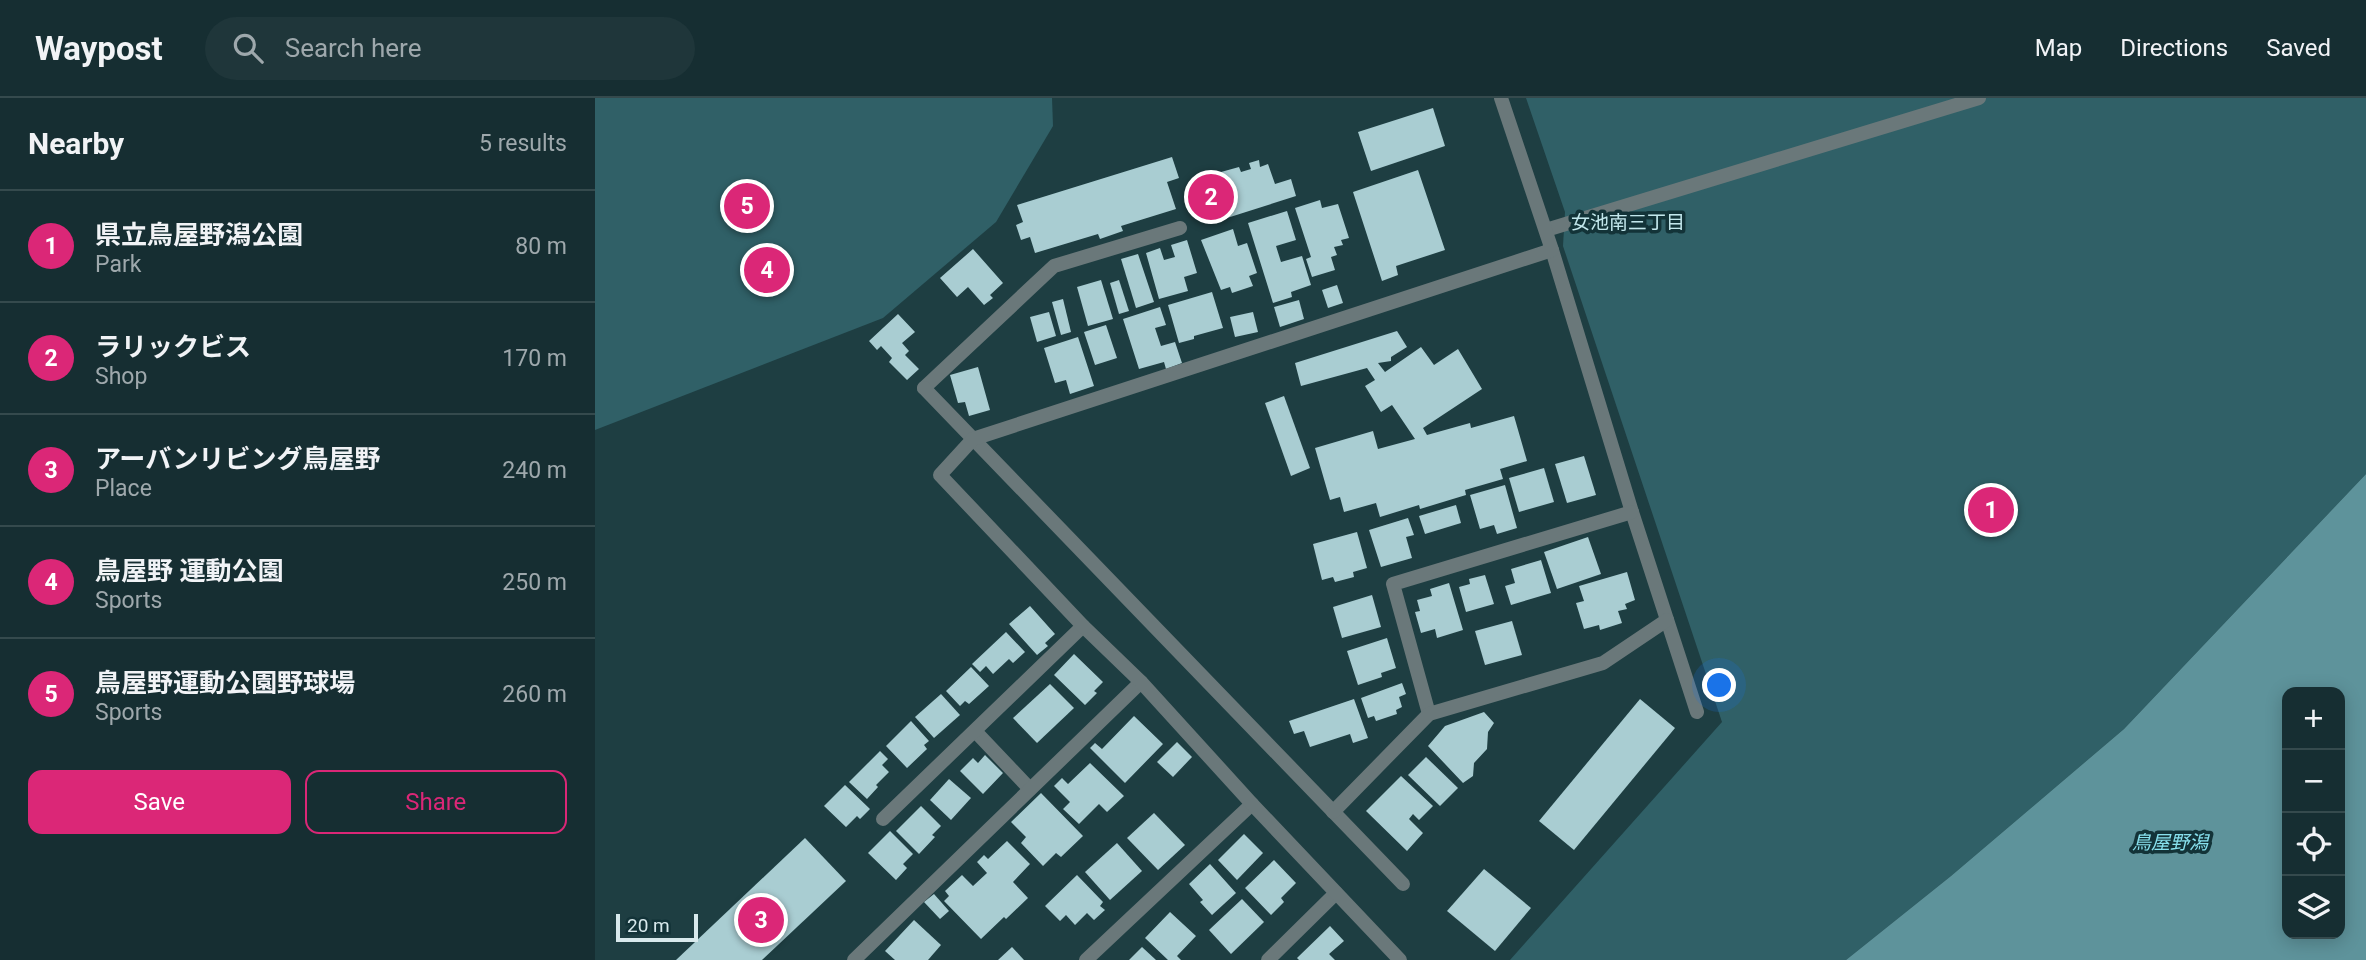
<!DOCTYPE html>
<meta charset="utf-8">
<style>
body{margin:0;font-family:Roboto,"Noto Sans JP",sans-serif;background:#1f363a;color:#f1f3f6}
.controls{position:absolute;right:21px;bottom:21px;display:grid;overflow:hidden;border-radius:14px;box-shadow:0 4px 18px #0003}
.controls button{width:63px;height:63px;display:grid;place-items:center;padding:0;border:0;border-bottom:2px solid #354a4d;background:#162e32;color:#f1f3f6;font:35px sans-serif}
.scale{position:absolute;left:21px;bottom:18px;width:82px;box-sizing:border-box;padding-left:7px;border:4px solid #d8e9ec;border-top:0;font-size:19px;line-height:24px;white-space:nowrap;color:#d8e9ec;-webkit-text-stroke:5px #133338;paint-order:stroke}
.you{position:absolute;left:1125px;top:588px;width:24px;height:24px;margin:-18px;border:5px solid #fff;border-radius:50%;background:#1a73e8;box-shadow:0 0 0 10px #1a73e833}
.badge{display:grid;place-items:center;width:46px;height:46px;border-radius:50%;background:#db2777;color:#fff;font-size:23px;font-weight:700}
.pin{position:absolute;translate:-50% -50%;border:4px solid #fff;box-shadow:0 2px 7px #0006}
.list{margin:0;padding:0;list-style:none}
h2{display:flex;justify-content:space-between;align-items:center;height:91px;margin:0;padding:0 28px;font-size:30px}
h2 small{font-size:23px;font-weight:400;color:#9ea8ac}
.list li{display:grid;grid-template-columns:46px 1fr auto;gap:21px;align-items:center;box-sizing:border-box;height:112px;padding:0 28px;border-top:2px solid #354a4d}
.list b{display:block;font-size:26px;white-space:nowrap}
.list p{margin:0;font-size:23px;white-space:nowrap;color:#9ea8ac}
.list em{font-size:23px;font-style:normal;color:#9ea8ac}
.actions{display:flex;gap:14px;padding:21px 28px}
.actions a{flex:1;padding:16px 0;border:2px solid #db2777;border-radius:14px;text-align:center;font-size:24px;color:#db2777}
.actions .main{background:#db2777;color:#fff}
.icon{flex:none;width:38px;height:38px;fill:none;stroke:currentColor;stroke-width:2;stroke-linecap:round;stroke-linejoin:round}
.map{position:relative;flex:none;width:1771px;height:862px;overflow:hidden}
header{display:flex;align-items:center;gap:42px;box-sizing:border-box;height:98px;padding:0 35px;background:#162e32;border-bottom:2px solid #354a4d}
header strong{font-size:33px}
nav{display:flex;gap:38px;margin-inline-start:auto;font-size:24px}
.search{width:490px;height:63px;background:#1f363a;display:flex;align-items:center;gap:18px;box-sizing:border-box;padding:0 24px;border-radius:38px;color:#9ea8ac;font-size:26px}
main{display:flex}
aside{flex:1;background:#162e32}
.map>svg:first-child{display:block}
.green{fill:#306067}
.water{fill:#5e939b;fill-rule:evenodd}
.building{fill:#a9cdd2}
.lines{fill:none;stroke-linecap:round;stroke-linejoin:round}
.service{stroke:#6a787a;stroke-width:14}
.minor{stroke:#6a787a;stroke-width:14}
.labels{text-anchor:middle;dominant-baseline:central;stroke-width:7;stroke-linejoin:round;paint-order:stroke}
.neighbourhood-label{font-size:19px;fill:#c3e7ec;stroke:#133338}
.water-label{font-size:19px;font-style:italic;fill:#88e1ee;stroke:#133338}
</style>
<header>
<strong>Waypost</strong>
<div class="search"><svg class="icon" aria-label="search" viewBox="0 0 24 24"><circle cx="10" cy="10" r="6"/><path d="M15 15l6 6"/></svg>Search here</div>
<nav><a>Map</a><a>Directions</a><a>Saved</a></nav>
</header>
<main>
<aside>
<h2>Nearby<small>5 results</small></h2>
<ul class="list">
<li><span class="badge">1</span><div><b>県立鳥屋野潟公園</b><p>Park</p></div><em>80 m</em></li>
<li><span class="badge">2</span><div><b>ラリックビス</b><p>Shop</p></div><em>170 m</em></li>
<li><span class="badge">3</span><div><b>アーバンリビング鳥屋野</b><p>Place</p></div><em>240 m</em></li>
<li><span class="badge">4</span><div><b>鳥屋野 運動公園</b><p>Sports</p></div><em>250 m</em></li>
<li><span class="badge">5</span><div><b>鳥屋野運動公園野球場</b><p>Sports</p></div><em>260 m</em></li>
</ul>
<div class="actions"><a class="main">Save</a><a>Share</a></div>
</aside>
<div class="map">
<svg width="1771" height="862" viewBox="0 0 1771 862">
<rect width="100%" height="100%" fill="#1e3e42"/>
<g class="green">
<path d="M0,0H457L458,28L401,124L288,220L0,332Z"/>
<path d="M931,0H1771V376L1529,631L1356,778L1251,862H915L1127,624L968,148L970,114Z"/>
</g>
<path class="water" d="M1771,376V862H1251L1356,778L1529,631ZM1692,594H1745V836H1692Z"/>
<g class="building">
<path d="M838,10L850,48L776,73L763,34Z"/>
<path d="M577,59L584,80L572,84L581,111L526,128L528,133L505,141L503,136L440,155L435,139L426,142L421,127L428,124L422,107Z"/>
<path d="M664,62L665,69L673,66L680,86L696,81L701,98L613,126L599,81L620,74L623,81L628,79L626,74L644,69L646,74L656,71L654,65Z"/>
<path d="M823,72L850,152L801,168L803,177L787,183L758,94Z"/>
<path d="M725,102L727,110L743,106L754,140L746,142L748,147L739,149L742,157L736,159L740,172L717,179L711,161L716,159L700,110Z"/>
<path d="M692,113L701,142L681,148L686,164L707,158L716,187L696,194L697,199L678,205L653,125Z"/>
<path d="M638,131L643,148L652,145L662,175L654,178L658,188L637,195L635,189L626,192L606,142Z"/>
<path d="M592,142L602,175L589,179L593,193L564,201L551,155L565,150L569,162L580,159L576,147Z"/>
<path d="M378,151L408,185L395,197L398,200L389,207L373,189L362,199L345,180Z"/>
<path d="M543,156L559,204L541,210L526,161Z"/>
<path d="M506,182L518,221L493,228L482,189Z"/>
<path d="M524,182L534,213L524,216L515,185Z"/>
<path d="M742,187L748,205L733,210L727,192Z"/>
<path d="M617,194L628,230L599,238V241L584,245L573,207Z"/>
<path d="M468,201L476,234L466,237L457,204Z"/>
<path d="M704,202L709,221L685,229L679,209Z"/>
<path d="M565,209L571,227L560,230L566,248L580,244L587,265L571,271L569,264L544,271L528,221Z"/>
<path d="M454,214L461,238L442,244L435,219Z"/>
<path d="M658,214L663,234L640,239L635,219Z"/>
<path d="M303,216L320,234L307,245L314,253L310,257L324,271L312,282L294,264L297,260L286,248L282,252L274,243Z"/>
<path d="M511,227L522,260L500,267L489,234Z"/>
<path d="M802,233L812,249L796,259V263L783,265L790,274L826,249L839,267L863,251L887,291L828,330L832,337L875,325L876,330L919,318L932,363L905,371L908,381L870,392L871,397L825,411L824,407L785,419L781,405L749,414L745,399L735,402L720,350L778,333L783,351L820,341L797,307L786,314L770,288L780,282L772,270L706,288L700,265Z"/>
<path d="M483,239L499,288L475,296L471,282L460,285L449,250Z"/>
<path d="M383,269L395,312L374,318L370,304L363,305L355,277Z"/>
<path d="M689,298L715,370L696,378L670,305Z"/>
<path d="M989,358L1001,397L972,405L960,366Z"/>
<path d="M949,370L959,404L924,414L914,380Z"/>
<path d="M910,387L922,430L902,436L899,427L885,431L875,397Z"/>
<path d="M861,407L866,425L830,436L824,418Z"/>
<path d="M813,420L819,437L811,439L817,460L786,469L774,432Z"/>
<path d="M762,434L772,470L758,474L759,479L740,484L738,479L727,482L718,446Z"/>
<path d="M993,439L1006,476L962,491L949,454Z"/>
<path d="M946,462L956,495L916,507L910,488L920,485L916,471Z"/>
<path d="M1032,474L1040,502L1030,506L1032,511L1023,513L1027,525L1005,532L1004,527L989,531L981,505L989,503L984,488Z"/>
<path d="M890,477L899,506L871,514L864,489L875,486L874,481Z"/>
<path d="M854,485L868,532L842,540L840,531L826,535L820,514L825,513L822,502L837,498L835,491Z"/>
<path d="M777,497L786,529L747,540L738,509Z"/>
<path d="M435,508L460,536L450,545L453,548L442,557L414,526Z"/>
<path d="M917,523L927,557L890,567L880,533Z"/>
<path d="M411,534L430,554L418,565L414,561L398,576L391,568L385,574L377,566Z"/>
<path d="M792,540L801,570L786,575L787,579L763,587L752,553Z"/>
<path d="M479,556L508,584L499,593L502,595L490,607L459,577Z"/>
<path d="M376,569L394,588L374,606L370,603L365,608L351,593Z"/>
<path d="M807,585L811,596L804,599L807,609L801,612L802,616L781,623L779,618L773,620L766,600Z"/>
<path d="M455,586L479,610L442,645L418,620Z"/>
<path d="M346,596L365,617L339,640L320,619Z"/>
<path d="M759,601L773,640L758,645L755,636L715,649L709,633L699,636L694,623Z"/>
<path d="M1045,601L1080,630L979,752L944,723Z"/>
<path d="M889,614L899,625L893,634L892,651L879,665L878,678L868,685L833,648L850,628Z"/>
<path d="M539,618L568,646L530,685L495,650L500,645L507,651Z"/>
<path d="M316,623L334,643L329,647L332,651L312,670L291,648Z"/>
<path d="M582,644L597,659L578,679L562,664Z"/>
<path d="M285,653L293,661L287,667L294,674L281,687L283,689L272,701L254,684Z"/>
<path d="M390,657L408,675L388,696L365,673L378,660L383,665Z"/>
<path d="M831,659L863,690L845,708L813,677Z"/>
<path d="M495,665L529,698L512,714L504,706L484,726L468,711L475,704L459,688L467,680L473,686Z"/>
<path d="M806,678L838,708L824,722L818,716L814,721L828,735L812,753L771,713Z"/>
<path d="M354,681L376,700L356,722L335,702Z"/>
<path d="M250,687L275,711L265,721L262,718L251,729L229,708Z"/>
<path d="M446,695L488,738L466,759L461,755L448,768L426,745L431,739L416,724Z"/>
<path d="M326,708L346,728L337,737L340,739L324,756L301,733Z"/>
<path d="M559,715L590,747L563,772L532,740Z"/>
<path d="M295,733L318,756L308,766L312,770L301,782L273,755Z"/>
<path d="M649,736L668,755L642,782L623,762Z"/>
<path d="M210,740L251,783L167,862H81Z"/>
<path d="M412,743L435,766L418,784L433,800L411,821L409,819L386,841L349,803L354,798L350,793L367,777L378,788L392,775L382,764L389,757L393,761Z"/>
<path d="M522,745L547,773L515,802L490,774Z"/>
<path d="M679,762L701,785L686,800L689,804L676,817L650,790Z"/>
<path d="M615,766L641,795L617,817L605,804L608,802L594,786Z"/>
<path d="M889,771L936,810L900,853L852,813Z"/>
<path d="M482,777L508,804L505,808L510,812L499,822L492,815L480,827L471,817L465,823L450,808Z"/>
<path d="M339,796L354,813L345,821L329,804Z"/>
<path d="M647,801L669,824L636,856L614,832Z"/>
<path d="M575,814L601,838L582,858L586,862H573L550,840Z"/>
<path d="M319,822L346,847L333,862H300L290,853Z"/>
<path d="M735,828L749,843L734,856L740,862H704L702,860Z"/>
<path d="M417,849L429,862H403Z"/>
<path d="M547,849L561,862H534Z"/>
</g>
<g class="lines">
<g class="service">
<path d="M329,290L459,168L585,130"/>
<path d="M491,862L657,706"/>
<path d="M673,862L741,795"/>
</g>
<g class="minor">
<path d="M951,132L1384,0"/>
<path d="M957,152L1037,414L1102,614"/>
<path d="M329,290L808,786"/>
<path d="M834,616L798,486L1037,414"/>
<path d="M380,633L435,691"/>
<path d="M738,714L834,616L1008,565L1072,522"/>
<path d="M288,721L488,528"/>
<path d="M259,862L546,584"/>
<path d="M805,862L657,706L546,584L488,528L345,377L378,341L957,152L906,0"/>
</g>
</g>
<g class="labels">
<g class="neighbourhood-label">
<text x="1033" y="124">女池南三丁目</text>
</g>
<g class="water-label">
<text x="1575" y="744">鳥屋野潟</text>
</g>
</g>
</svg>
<div class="controls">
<button>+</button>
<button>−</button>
<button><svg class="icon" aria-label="locate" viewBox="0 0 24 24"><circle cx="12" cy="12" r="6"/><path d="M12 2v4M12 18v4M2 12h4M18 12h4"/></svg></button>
<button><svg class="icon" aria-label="layers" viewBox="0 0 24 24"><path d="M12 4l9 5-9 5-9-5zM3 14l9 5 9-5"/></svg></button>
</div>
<div class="scale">20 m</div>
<div class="you"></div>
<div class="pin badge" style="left:1396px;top:412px">1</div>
<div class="pin badge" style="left:616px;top:99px">2</div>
<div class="pin badge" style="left:166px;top:822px">3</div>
<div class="pin badge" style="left:172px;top:172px">4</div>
<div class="pin badge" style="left:152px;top:108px">5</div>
</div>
</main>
